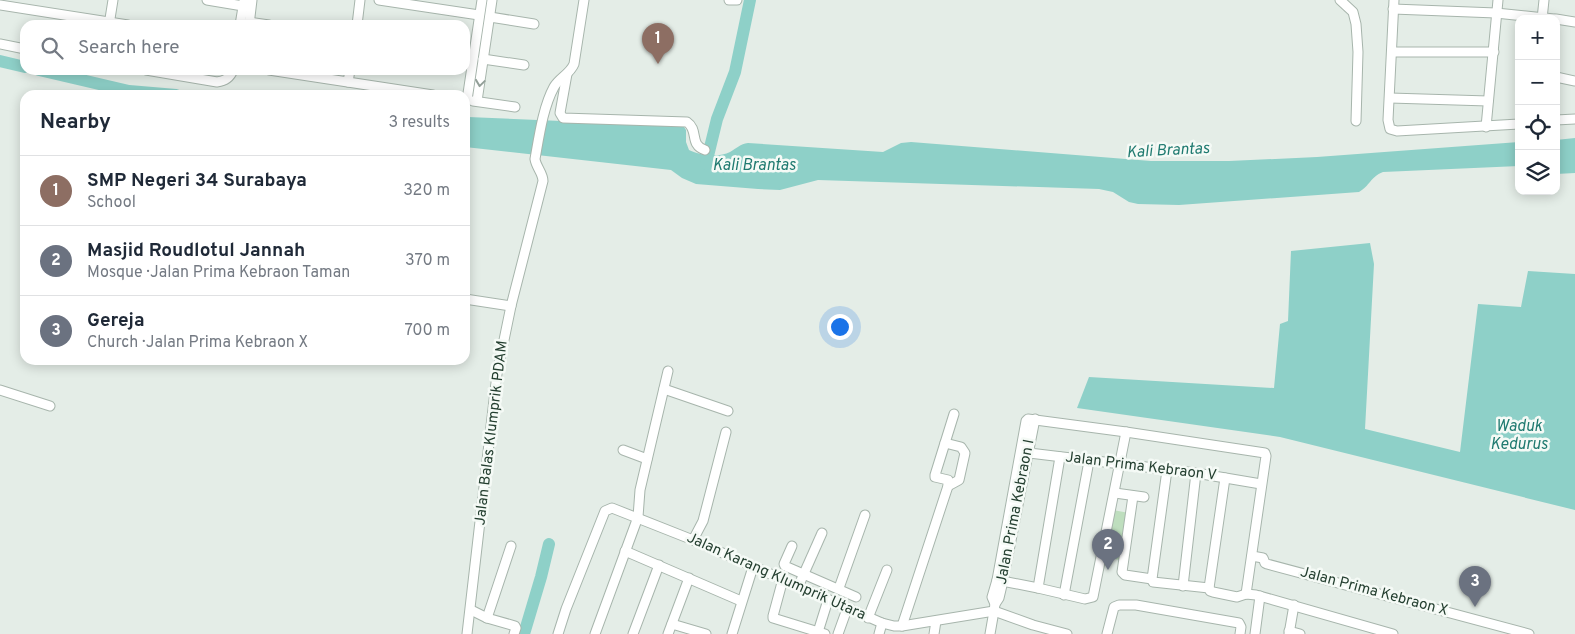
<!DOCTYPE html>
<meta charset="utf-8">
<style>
body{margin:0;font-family:Overpass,sans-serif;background:#f6f6f7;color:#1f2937}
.controls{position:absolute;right:15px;top:15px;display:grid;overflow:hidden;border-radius:10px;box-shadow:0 2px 12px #0003}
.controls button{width:45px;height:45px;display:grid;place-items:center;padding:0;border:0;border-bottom:1px solid #e0e1e3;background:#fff;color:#1f2937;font:25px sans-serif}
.you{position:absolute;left:839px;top:326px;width:18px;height:18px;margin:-12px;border:4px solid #fff;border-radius:50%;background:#1a73e8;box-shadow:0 0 0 8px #1a73e833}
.badge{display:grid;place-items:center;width:32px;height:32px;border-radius:50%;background:#d93025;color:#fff;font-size:16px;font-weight:700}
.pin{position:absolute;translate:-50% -41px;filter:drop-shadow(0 1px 2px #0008)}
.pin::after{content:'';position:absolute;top:26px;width:18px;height:15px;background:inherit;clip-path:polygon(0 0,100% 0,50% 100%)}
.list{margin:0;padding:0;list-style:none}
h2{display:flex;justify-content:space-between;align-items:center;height:65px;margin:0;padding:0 20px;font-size:21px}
h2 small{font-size:16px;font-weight:400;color:#747a83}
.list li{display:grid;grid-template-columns:32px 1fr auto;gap:15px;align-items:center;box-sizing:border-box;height:70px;padding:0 20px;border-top:1px solid #e0e1e3}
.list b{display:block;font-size:19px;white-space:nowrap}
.list p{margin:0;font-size:16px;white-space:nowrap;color:#747a83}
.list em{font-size:16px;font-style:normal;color:#747a83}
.icon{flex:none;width:28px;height:28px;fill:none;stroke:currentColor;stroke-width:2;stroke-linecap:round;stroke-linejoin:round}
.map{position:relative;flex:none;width:1575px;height:634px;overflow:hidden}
.search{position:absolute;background:#fff;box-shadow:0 2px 12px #0003;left:20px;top:20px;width:450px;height:55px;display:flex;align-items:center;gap:12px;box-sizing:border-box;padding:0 18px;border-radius:15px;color:#747a83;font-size:19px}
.panel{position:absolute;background:#fff;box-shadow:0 2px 12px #0003;left:20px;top:90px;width:450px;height:275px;border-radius:15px}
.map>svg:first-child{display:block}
.green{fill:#bedebe}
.water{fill:#8ed0c8}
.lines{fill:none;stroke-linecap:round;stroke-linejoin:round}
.river{stroke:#8ed0c8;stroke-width:12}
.minor-casing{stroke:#a7b5ac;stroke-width:11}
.minor{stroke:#fff;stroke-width:9}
.oneway{stroke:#929f98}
.labels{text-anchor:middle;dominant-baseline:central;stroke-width:5;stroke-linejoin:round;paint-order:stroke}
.street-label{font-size:15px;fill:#243f30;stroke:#f5faf6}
.water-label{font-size:16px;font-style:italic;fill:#1f7a70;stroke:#f5faf6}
</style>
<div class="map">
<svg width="1575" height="634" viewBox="0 0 1575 634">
<rect width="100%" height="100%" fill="#e4ede7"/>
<path class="green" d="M1113,510L1129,513L1120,560L1104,557Z"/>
<g class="water">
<path d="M468,117L680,126L684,127L686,130V142L689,150C698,155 719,158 730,152C737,148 740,144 748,143L883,152L901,143L911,142L1151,161H1229L1317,157L1519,142V166L1383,172C1370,177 1370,186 1359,192L1179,205L1138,204L1129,202L1113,192L1099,189L818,180L780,190L758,189L696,184L682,178L671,170L465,147V130Z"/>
<path d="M1575,138V173L1556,174V140Z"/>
<path d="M1370,243L1374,264L1365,429L1460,452L1478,304L1521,307L1528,271L1575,274V510L1280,437L1077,408L1089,377L1274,388L1280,324L1288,321L1291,251Z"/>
</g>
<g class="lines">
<g class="river">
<path d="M0,61L25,67"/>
<path d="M39,70L129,91L176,95"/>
<path d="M706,164L717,119L735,72L750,0"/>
<path d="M524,634L541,577L549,544"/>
</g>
<g class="minor-casing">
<g id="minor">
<path d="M207,0L243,6"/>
<path d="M379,0L479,15"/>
<path d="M729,0H737"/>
<path d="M1340,0L1353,12L1356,24L1358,52L1356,121"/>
<path d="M1394,0L1388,120L1390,129L1397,131L1519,124"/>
<path d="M0,5L128,25"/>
<path d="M1393,9L1496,13L1554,19"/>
<path d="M490,17L534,24"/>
<path d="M1542,19L1544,0"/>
<path d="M1556,19L1575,22"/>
<path d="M249,22L269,25"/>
<path d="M109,25L113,0"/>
<path d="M240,25L244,1"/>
<path d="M249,25L252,0"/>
<path d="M357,25L360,0"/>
<path d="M0,44L25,49"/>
<path d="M1392,52H1494"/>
<path d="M483,59L524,65"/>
<path d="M146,70L217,82C225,81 230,78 233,70"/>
<path d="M269,70L433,95"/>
<path d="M567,74L560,113L563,118L687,122C699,130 689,145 705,150"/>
<path d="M1556,77L1575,81"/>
<path d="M348,82L350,70"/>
<path d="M1390,98L1488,101"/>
<path d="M467,100L482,0"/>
<path d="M473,101L515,107"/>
<path d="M477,101L492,0"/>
<path d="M1556,120L1575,119"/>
<path d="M1486,127L1498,0"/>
<path d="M465,299L511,306"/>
<path d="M664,389L728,411"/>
<path d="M0,390L50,406"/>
<path d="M945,443L961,447L965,453L959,480L948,486"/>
<path d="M623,450L647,459"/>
<path d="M1021,452L1196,473L1261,484"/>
<path d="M1115,493L1144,497"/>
<path d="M1133,496L1122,572L1125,575L1152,579L1167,470"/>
<path d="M693,540L703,521L726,432"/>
<path d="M792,546L784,564L785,566L856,597"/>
<path d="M625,551L741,601"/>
<path d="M1252,556L1263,558L1265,563L1267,564L1529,634"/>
<path d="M783,579L773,616V618L825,634"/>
<path d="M1152,579L1153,582L1209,588"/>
<path d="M997,580L1038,588L1085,599L1093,597L1126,432"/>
<path d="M1183,586L1196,473"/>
<path d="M798,587L822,533"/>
<path d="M839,588L865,515"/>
<path d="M1038,588L1060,457"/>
<path d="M1209,588L1210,591L1213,592L1237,597L1246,594L1256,595L1393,634"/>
<path d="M1209,588L1225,478"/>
<path d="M1064,595L1089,461"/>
<path d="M995,604L999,598L1003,581L1035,419"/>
<path d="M471,610L487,618L515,626L516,628L514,634"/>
<path d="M487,618L511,546"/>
<path d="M868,618L887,570"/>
<path d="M672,624L706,634"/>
<path d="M902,626L948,486V480L935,477V475L954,414"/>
<path d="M1289,631L1300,634"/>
<path d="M818,632L828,600"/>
<path d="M467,634L497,374L511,306L543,181C543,173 536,167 535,159C539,137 543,107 554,87C559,78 570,74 574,64L584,0"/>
<path d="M558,634L566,609L605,511L612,508L693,540L882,623L894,626H902L994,611L1033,625L1067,634"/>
<path d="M595,634L638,517L640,490L668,371"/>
<path d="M633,634L659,565"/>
<path d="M668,634L689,578"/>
<path d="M732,634L753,567"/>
<path d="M838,634L847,609"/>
<path d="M879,634L882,623"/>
<path d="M934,634L936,621"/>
<path d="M990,634L994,611L995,604L992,597L997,580L1026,421L1028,419L1126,432L1265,453L1266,456L1246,594"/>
<path d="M1107,634L1114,607L1119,605H1136L1239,623L1241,627L1240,634"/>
<path d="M1255,634L1260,596"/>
<path d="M1289,634L1294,605"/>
</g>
</g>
<use href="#minor" class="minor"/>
</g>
<defs><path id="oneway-chevron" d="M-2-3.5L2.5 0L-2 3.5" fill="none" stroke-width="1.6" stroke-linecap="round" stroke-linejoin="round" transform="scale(1.25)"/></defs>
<use class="oneway" href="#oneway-chevron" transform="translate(480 83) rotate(98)"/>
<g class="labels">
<g class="street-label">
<text transform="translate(492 433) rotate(-83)">Jalan Balas Klumprik PDAM</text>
<text transform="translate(1141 467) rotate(7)">Jalan Prima Kebraon V</text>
<text transform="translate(1016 512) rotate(-79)">Jalan Prima Kebraon I</text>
<text transform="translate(776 577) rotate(24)">Jalan Karang Klumprik Utara</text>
<text transform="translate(1374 592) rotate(15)">Jalan Prima Kebraon X</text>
</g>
<g class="water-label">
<text transform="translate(1168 151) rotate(-3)">Kali Brantas</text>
<text x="754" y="166">Kali Brantas</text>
<text x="1519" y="427">Waduk<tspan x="1519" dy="18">Kedurus</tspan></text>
</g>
</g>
</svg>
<div class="controls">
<button>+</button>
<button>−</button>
<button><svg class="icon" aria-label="locate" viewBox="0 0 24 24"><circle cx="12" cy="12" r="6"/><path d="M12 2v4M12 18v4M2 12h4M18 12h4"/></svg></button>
<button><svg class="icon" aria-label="layers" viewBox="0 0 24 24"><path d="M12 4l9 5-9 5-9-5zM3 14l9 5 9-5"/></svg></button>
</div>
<div class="you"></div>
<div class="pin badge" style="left:658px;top:64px;background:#8d6e63">1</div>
<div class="pin badge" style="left:1108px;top:570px;background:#6b7280">2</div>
<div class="pin badge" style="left:1475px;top:607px;background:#6b7280">3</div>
<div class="search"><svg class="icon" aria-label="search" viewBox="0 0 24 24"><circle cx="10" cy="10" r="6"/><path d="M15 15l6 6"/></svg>Search here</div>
<section class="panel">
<h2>Nearby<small>3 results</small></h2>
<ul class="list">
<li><span class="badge" style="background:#8d6e63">1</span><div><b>SMP Negeri 34 Surabaya</b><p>School</p></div><em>320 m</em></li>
<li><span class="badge" style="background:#6b7280">2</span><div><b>Masjid Roudlotul Jannah</b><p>Mosque · Jalan Prima Kebraon Taman</p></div><em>370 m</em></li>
<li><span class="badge" style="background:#6b7280">3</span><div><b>Gereja</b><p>Church · Jalan Prima Kebraon X</p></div><em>700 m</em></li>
</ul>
</section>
</div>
